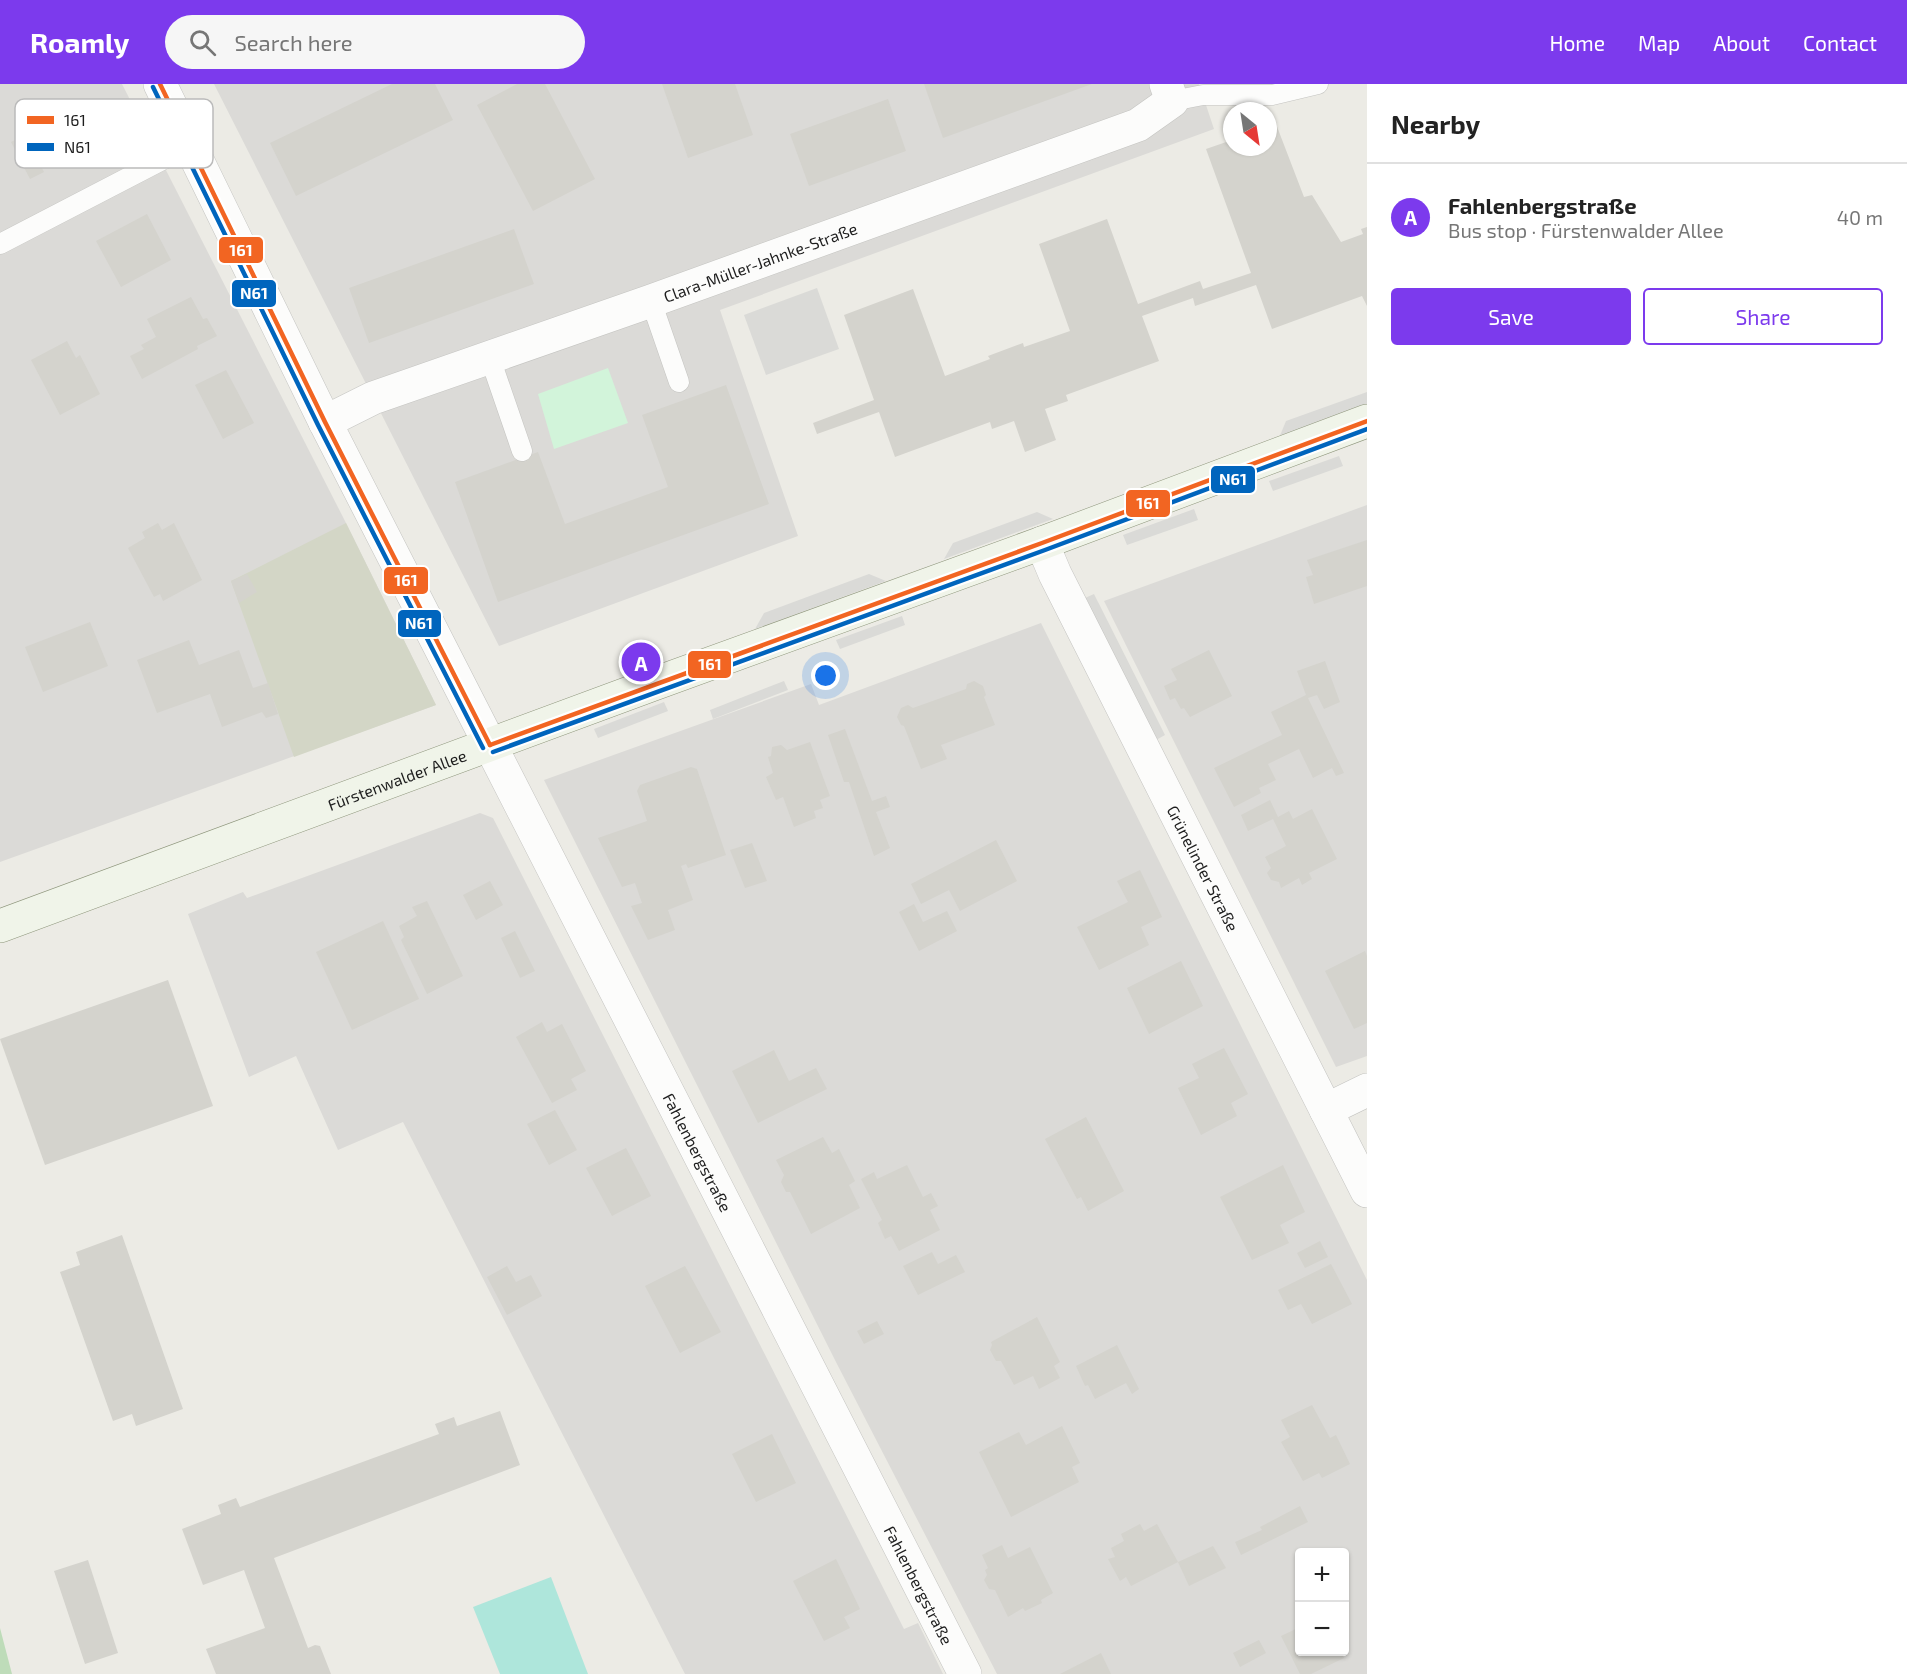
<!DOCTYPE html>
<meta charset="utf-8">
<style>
body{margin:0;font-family:"Exo 2",sans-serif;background:#f6f6f6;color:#222}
.controls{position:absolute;right:18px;bottom:18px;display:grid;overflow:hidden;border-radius:6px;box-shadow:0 2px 4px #0004}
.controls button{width:54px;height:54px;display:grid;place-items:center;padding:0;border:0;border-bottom:2px solid #e0e0e0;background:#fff;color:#222;font:30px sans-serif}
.compass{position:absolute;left:1223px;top:18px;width:54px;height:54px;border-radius:50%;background:#fff;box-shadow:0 2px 4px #0004;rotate:150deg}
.you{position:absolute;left:826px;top:592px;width:21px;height:21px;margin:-15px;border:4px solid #fff;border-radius:50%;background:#1a73e8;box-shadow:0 0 0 9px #1a73e833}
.badge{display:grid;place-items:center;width:39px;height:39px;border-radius:50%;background:#7c3aed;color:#fff;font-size:20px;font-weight:700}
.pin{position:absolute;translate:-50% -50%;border:3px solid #fff;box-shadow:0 2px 6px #0006}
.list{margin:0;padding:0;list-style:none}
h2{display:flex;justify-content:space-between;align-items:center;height:78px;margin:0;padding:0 24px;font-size:26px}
h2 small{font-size:20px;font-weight:400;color:#767676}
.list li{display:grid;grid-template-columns:39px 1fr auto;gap:18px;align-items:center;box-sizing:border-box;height:108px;padding:0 24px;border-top:2px solid #e0e0e0}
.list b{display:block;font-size:22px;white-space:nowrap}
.list p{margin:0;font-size:20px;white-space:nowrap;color:#767676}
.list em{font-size:20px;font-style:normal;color:#767676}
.actions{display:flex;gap:12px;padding:18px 24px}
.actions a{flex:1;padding:14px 0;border:2px solid #7c3aed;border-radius:6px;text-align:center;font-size:21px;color:#7c3aed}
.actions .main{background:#7c3aed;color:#fff}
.icon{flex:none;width:33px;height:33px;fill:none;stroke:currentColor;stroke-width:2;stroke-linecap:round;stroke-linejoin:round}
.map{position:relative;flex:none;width:1367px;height:1590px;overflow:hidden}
header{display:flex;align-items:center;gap:36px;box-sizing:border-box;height:84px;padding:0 30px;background:#7c3aed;color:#fff}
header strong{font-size:28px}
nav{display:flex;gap:33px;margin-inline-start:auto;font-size:21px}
.search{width:420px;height:54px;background:#f6f6f6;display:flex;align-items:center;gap:15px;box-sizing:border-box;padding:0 21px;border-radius:33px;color:#767676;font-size:22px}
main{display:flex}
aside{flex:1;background:#fff}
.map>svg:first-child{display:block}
.residential{fill:#dbdad7;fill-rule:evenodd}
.construction{fill:#d3d6c6}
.forest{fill:#bedcb9}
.park{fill:#d2f4da}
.pitch{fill:#aee6db}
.parking{fill:#dadad7}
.building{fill:#d4d3cd}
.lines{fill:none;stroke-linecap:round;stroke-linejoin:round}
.service-casing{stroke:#c4c4c1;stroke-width:21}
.minor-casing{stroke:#c4c4c1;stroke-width:34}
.secondary-casing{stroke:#8e967c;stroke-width:34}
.service{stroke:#fcfcfb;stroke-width:20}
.minor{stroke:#fcfcfb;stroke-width:33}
.secondary{stroke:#f0f4e9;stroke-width:33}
.bus-1-casing{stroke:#fff;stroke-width:9}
.bus-2-casing{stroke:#fff;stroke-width:9}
.bus-1{stroke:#f26522;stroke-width:4.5}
.bus-2{stroke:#0065bd;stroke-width:4.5}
.labels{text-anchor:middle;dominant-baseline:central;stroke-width:4.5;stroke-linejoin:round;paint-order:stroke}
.street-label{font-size:16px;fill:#1d1d1d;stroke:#fff}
.key{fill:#fff;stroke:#bbb;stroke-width:1.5}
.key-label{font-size:16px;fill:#1d1d1d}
.line-badge{stroke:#fff;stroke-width:2}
.badge-label{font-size:16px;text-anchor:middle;font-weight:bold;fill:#fff}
</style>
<header>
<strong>Roamly</strong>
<div class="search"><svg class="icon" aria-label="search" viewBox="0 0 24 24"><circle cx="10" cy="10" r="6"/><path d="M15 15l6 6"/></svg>Search here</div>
<nav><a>Home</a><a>Map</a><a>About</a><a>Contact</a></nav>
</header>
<main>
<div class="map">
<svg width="1367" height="1590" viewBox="0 0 1367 1590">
<rect width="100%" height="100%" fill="#ecebe5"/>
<g class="residential">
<path d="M0,0H122L346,439L436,621L0,778Z"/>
<path d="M214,0H1199L1214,45L720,226L798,452L499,562Z"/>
<path d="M1367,421V972L1336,983L1104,517Z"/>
<path d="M1041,539L1367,1196V1590H997L837,1280L544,696L811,600L819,621ZM1300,1468H1344V1568H1300Z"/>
<path d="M480,729L493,734L904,1545L918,1539L943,1590H685L403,1038L338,1066L296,972L249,993L188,830L243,808L247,814Z"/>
</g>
<path class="construction" d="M346,439L436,621L294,673L231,497Z"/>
<path class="forest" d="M0,1544L12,1590H0Z"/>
<path class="park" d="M608,284L628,339L554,365L538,310Z"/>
<path class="pitch" d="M551,1493L588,1590H500L473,1523Z"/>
<g class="parking">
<path d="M817,204L839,265L766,291L744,231Z"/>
<path d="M1367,308V321L1279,354L1286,337Z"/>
<path d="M1339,372L1343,382L1273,407L1269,397Z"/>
<path d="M1194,425L1198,436L1127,461L1123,451Z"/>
<path d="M1037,428L1053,435L944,475L953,459Z"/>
<path d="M869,490L886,497L755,545L764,529Z"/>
<path d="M1094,510L1165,651L1156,656L1085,514Z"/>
<path d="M902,532L905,541L840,565L836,556Z"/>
<path d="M784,597L788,606L713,635L710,626Z"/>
<path d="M664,618L668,627L598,654L594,645Z"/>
</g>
<g class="building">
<path d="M392,0H435L453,36L296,112L270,59Z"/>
<path d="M517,0H545L595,95L533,127L477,21Z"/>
<path d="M662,0H735L753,51L688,74Z"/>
<path d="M924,0H1092L943,54Z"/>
<path d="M888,15L906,67L809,102L790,50Z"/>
<path d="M1276,40L1304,113L1312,111L1341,158L1363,150L1361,145L1367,143V222L1362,212L1272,245L1256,201L1195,222L1193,214L1142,232L1159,277L1066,311L1068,317L1045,325L1056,356L1025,368L1014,337L992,345L990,338L895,373L879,328L817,350L813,339L874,316L844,231L913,205L945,292L990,275L988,272L1023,259L1024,263L1070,247L1039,160L1107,135L1138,220L1200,197L1203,205L1251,189L1206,65L1232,56V63H1268V43Z"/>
<path d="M25,51L44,88L30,95L11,58Z"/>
<path d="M147,130L171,176L121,203L96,157Z"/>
<path d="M514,145L534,200L369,259L349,204Z"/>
<path d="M191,213L203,235L207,234L217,252L197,262L198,265L142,295L130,272L144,265L141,261L156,253L147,235Z"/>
<path d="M67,257L76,274L80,271L100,310L60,331L31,276Z"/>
<path d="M226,286L254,339L223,355L195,301Z"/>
<path d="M726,301L769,420L498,518L455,398L538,368L565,440L668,403L642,331Z"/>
<path d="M158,439L162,446L174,439L202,496L163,517L160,510L154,513L128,464L145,454L142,448Z"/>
<path d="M1367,456V502L1314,520L1306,493L1313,491L1307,476Z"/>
<path d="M247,490L257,508L239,519L231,497Z"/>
<path d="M90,538L108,582L43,608L25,563Z"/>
<path d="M189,556L199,581L239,566L253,604L268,599L278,630L266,634L262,628L222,643L210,610L157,629L137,576Z"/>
<path d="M1209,566L1232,612L1190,633L1184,624L1181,625L1175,614L1170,616L1164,602L1177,596L1171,585Z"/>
<path d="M1325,577L1340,618L1324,625L1317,611L1308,614L1344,689L1336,692L1332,684L1313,694L1299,665L1268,680L1276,696L1259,704L1261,709L1234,723L1214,684L1282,651L1271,628L1306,611L1297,587Z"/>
<path d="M974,597L983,602L986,611L984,613L995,641L941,661L947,675L921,685L904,642L901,641L897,633L901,624L908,621L913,624L966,605L967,600Z"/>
<path d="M845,645L872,717L886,712L890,723L876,728L890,764L874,772L849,698H844L828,651Z"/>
<path d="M810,658L830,712L820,716L823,724L814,727L816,734L794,743L783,713L776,716L766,693L773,689L768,673L771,672L772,663L781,661L787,666Z"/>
<path d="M691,683L697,685L726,771L688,784L686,780L681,782L693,816L668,826L675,846L648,856L631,822L642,819L635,799L622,803L598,754L647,737L637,707L640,701Z"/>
<path d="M1270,716L1278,733L1289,727L1293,735L1312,725L1337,775L1309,789L1312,795L1302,801L1299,794L1281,804L1279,798L1271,796L1267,789L1271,784L1265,773L1286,762L1273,735L1248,747L1241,731Z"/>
<path d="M996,756L1017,797L960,827L949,806L921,820L911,800Z"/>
<path d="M752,759L767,797L745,804L730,766Z"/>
<path d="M1140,786L1162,833L1141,843L1149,861L1099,886L1077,843L1128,818L1117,797Z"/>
<path d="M490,797L503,821L476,836L463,811Z"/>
<path d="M427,817L463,892L427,910L401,856L404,853L399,842L417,832L412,823Z"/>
<path d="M914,820L923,838L947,827L957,847L919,867L899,828Z"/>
<path d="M383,837L419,915L352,946L316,868Z"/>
<path d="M515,847L535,887L520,894L501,854Z"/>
<path d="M1365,867L1367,872V939L1354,945L1325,887Z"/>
<path d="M1181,877L1203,922L1149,950L1127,904Z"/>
<path d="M168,896L213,1022L45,1081L0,955Z"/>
<path d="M542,938L547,948L562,940L586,987L571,995L577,1006L552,1019L516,953Z"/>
<path d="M1224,964L1248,1010L1231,1019L1237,1032L1201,1051L1178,1004L1199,994L1192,980Z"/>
<path d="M774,966L789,997L816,984L827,1005L758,1039L732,987Z"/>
<path d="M555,1026L577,1066L549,1081L527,1040Z"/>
<path d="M1086,1033L1124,1107L1088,1127L1081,1113L1077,1115L1045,1055Z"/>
<path d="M823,1053L832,1069L839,1065L855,1097L849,1101L860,1124L811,1150L790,1108H786L781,1098L784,1091L776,1076Z"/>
<path d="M626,1064L651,1112L612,1132L586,1084Z"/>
<path d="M907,1081L923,1113L931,1109L938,1122L930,1126L940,1146L899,1167L891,1152L885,1155L878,1139L882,1136L861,1095L874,1088L877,1095Z"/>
<path d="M1283,1081L1305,1128L1280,1141L1289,1159L1252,1176L1220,1113Z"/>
<path d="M122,1151L183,1325L136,1342L132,1330L113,1337L60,1188L80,1181L76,1168Z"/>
<path d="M1320,1157L1328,1173L1305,1184L1297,1169Z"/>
<path d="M932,1168L938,1180L956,1171L965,1188L918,1211L903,1182Z"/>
<path d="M1331,1180L1352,1220L1312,1240L1301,1220L1288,1226L1278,1206Z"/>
<path d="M507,1182L516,1198L531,1191L542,1212L507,1231L487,1193Z"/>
<path d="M685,1182L721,1248L680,1269L645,1202Z"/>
<path d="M1037,1233L1060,1278L1054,1282L1060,1294L1039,1305L1033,1292L1014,1301L1001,1277H996L990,1266L992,1261L991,1258Z"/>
<path d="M877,1237L884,1250L864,1260L857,1247Z"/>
<path d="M1117,1261L1139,1305L1132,1310L1126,1299L1095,1315L1088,1301L1085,1302L1076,1282Z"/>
<path d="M1312,1321L1330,1354L1336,1351L1350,1380L1322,1394L1319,1389L1303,1397L1281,1358L1290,1353L1281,1336Z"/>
<path d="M500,1327L520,1381L274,1474L308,1564L315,1561L320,1562L331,1590H216L206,1565L265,1544L244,1486L203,1501L182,1445L221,1430L218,1421L236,1414L240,1423L439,1350L435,1340L454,1333L457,1342Z"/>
<path d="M1062,1342L1080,1379L1072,1383L1079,1398L1011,1433L979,1368L1019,1348L1026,1361Z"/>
<path d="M772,1350L796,1399L756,1418L732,1370Z"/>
<path d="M1300,1422L1308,1438L1241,1471L1235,1458L1262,1446L1260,1443Z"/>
<path d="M1140,1440L1144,1447L1157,1440L1178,1478L1131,1502L1126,1493L1120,1497L1108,1475L1115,1473L1111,1464L1124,1457L1121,1450Z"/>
<path d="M1002,1461L1008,1474L1030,1463L1053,1509L1041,1516L1042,1519L1025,1527L1023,1524L1008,1533L995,1506L989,1505L984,1496L987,1491L985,1486L988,1484L982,1471Z"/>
<path d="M1213,1462L1226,1484L1189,1502L1178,1478Z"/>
<path d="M836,1475L860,1525L844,1533L850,1544L824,1557L793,1497Z"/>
<path d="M88,1476L118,1569L85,1580L54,1487Z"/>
<path d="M1300,1543V1568H1341L1344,1574L1311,1590H1300L1281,1552Z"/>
<path d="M1259,1556L1266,1569L1240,1583L1233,1569Z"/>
<path d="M1101,1569L1111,1590H1060Z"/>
</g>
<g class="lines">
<g class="service-casing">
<g id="service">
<path d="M1172,17L1203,11H1272L1318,0"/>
<path d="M0,160L191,61"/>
<path d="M651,217L679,298"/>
<path d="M490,274L522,367"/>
</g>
</g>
<g class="minor-casing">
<g id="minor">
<path id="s1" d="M160,0L325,338L965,1590"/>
<path id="s2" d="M325,338L373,314L651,217L1138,41L1172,17L1166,0"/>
<path id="s3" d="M1042,459L1055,490L1367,1107"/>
<path d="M1326,1026L1367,1006"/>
</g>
</g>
<g class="secondary-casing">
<g id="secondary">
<path id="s4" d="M0,842L651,601L1042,459L1367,337"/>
</g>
</g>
<use href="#service" class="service"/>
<use href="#minor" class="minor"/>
<use href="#secondary" class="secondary"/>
<g class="bus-1-casing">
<g id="bus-1">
<path d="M160,0L325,338L490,661"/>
<path d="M490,661L1042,459L1367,337"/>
</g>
</g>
<g class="bus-2-casing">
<g id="bus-2">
<path d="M153,3L318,341L483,664"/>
<path d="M493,668L1045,466L1367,345"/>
</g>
</g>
<use href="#bus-1" class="bus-1"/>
<use href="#bus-2" class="bus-2"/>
</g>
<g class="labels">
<g class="street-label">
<text stroke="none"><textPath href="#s2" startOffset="464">Clara-Müller-Jahnke-Straße</textPath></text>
<text stroke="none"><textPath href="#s4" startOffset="423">Fürstenwalder Allee</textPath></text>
<text stroke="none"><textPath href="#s3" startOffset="363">Grünelinder Straße</textPath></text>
<text stroke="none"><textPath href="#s1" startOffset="1196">Fahlenbergstraße</textPath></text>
<text stroke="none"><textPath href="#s1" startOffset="1682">Fahlenbergstraße</textPath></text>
</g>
</g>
<rect x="15" y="15" width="198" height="69" rx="9" class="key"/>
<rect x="27" y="32" width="27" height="8" fill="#f26522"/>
<rect x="27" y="59" width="27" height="8" fill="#0065bd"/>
<g class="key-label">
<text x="64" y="42">161</text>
<text x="64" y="69">N61</text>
</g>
<g class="line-badge">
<rect x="218" y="152" width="46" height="28" rx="6" fill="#f26522"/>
<rect x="231" y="195" width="46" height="29" rx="6" fill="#0065bd"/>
<rect x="1210" y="381" width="46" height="29" rx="6" fill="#0065bd"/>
<rect x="1125" y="405" width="46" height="29" rx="6" fill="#f26522"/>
<rect x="383" y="482" width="46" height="29" rx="6" fill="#f26522"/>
<rect x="397" y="525" width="45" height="29" rx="6" fill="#0065bd"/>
<rect x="687" y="566" width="45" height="29" rx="6" fill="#f26522"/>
</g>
<g class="badge-label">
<text x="241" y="172">161</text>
<text x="254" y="215">N61</text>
<text x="1233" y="401">N61</text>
<text x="1148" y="425">161</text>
<text x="406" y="502">161</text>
<text x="419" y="545">N61</text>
<text x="710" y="586">161</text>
</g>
</svg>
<div class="controls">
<button>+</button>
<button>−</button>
</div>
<svg class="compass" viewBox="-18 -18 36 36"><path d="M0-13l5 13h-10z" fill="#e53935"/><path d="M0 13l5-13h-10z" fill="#767676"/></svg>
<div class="you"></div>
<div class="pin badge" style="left:641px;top:578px">A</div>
</div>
<aside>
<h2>Nearby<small></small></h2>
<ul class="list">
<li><span class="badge">A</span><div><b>Fahlenbergstraße</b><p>Bus stop · Fürstenwalder Allee</p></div><em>40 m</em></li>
</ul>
<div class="actions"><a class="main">Save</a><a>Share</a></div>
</aside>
</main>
